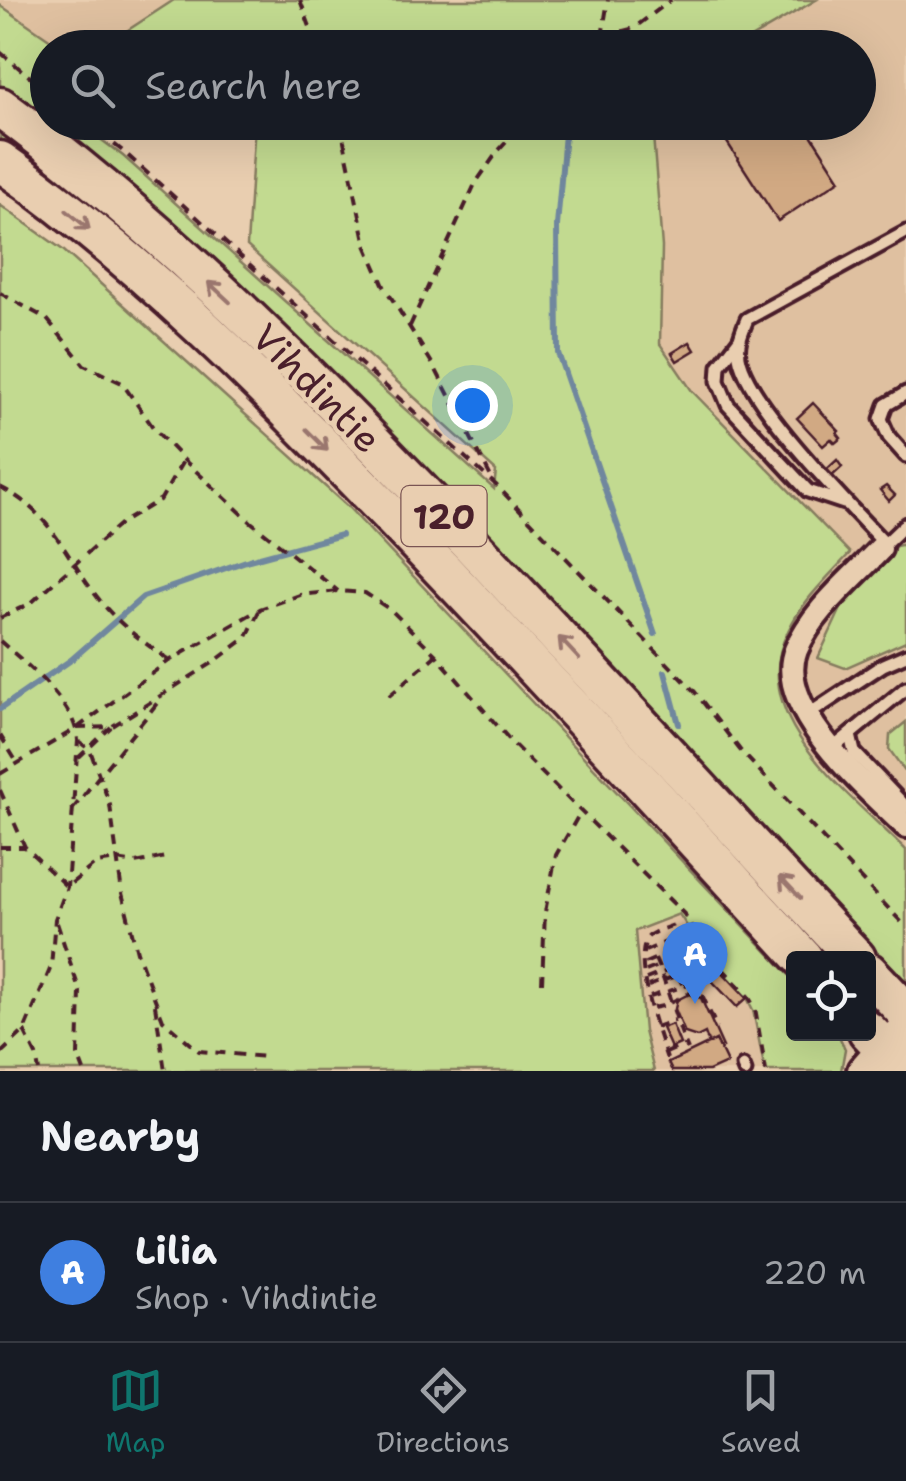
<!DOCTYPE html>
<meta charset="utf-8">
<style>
body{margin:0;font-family:"Shantell Sans",sans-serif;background:#20242c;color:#f1f3f6}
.controls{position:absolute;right:30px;bottom:30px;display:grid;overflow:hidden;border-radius:10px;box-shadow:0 10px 40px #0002}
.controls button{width:90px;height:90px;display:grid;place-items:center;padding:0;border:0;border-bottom:2px solid #363941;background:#171b24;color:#f1f3f6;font:50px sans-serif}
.you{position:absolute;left:472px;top:405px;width:35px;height:35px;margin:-25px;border:8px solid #fff;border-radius:50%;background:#1a73e8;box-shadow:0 0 0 15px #1a73e833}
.badge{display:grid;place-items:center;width:65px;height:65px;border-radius:50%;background:#0f766e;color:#fff;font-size:32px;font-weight:700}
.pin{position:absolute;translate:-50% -82px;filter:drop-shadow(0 2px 5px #0008)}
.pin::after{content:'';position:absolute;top:52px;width:35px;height:30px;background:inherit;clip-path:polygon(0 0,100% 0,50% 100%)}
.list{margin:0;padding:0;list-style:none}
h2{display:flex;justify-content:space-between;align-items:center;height:130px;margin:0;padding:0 40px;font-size:42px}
h2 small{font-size:32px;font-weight:400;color:#9ea1a6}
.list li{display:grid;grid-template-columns:65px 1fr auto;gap:30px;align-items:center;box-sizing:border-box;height:140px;padding:0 40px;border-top:2px solid #363941}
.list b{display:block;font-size:38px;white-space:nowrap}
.list p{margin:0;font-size:32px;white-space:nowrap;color:#9ea1a6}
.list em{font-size:32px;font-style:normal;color:#9ea1a6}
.icon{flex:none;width:55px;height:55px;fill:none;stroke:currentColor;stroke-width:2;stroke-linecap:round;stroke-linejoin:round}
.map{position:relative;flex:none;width:906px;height:1071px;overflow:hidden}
.search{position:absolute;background:#171b24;box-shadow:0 10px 40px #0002;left:30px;right:30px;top:30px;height:110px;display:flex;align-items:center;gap:25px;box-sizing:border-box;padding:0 35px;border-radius:55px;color:#9ea1a6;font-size:38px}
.sheet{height:270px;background:#171b24}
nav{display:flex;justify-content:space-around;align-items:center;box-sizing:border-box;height:140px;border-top:2px solid #363941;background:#171b24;font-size:28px;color:#9ea1a6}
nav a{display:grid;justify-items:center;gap:5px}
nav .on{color:#0f766e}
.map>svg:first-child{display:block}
.built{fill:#dfc0a0}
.green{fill:#c2da90;stroke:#867c5e;stroke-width:2.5}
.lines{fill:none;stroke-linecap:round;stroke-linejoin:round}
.stream{stroke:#70879e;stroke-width:6}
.building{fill:#d1a983;stroke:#4a1f2b;stroke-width:2.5}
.lane-casing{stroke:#4a1f2b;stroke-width:19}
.street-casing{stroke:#4a1f2b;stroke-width:30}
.secondary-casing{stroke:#4a1f2b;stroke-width:40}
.primary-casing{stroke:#4a1f2b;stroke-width:45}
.path{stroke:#4a1f2b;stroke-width:4;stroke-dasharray:10 8;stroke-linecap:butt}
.lane{stroke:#e9ceb0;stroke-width:11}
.street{stroke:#e9ceb0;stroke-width:22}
.secondary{stroke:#e9ceb0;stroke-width:32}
.primary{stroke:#e9ceb0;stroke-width:38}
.oneway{stroke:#9a766e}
.labels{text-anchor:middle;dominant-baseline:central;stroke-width:8;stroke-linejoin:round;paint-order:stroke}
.shield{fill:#e9ceb0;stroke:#7a5453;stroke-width:2.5}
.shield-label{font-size:35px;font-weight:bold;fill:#4a1f2b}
.street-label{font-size:38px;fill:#4a1f2b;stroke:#e9ceb0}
</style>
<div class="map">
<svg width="906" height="1071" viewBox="0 0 906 1071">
<rect width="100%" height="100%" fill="#e9ceb0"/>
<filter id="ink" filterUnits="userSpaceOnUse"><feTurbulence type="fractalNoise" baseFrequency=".01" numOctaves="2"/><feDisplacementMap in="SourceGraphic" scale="20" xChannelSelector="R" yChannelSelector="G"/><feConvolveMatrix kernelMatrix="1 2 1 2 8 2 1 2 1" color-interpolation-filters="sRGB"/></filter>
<g filter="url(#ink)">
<g class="built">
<path d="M0,0H174L102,48L61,47L0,5Z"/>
<path d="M816,0H906V850L809,752L788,719L777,683L775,666L789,628L805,603L850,553L692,391L660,344L662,247L652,123L858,122V48L735,47Z"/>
<path d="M679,914L747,998L753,1010L765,1071H654L644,1031L635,930Z"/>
</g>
<g class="green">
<path d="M174,0H816L735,47H102Z"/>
<path d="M0,5L61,47L48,48V122L79,123L123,156L494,489L496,471L247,246L255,123H652L662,247L660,344L692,391L850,553C828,577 802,601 788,631C744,718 851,795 906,850V981L873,950L490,537L273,314L109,171L0,91Z"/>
<path d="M0,129L166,265L344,435L560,664L556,668L20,154L0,140Z"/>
<path d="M0,205L63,250L349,508L793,979L794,1034H838L845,1049L841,1071H765L753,1010L747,998L707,956L679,914L635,931L644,1031L654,1071H0Z"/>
<path d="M906,544V641L845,668L818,658L844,602L896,546Z"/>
<path d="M906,722V773L889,749L890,735Z"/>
</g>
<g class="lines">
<g class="stream">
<path d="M566,122L557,226L558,353L655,634"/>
<path d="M665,672L679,724"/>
<path d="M0,709L71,660L143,597L249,560L341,535"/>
</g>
</g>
<g class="building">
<path d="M714,122H803L840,180L778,221Z"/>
<path d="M690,342L695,350L677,361L672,353Z"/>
<path d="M813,403L839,431L837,433L841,438L835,443L831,439L823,446L797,418Z"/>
<path d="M837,460L842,467L831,477L825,471Z"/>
<path d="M886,486L895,495L889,501L880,490Z"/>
<path d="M707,956L747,998L737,1007L697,965Z"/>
<path d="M689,994L701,998L723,1047L720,1048L716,1040L709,1044L705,1033L697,1037L685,1033L675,1009L677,1000Z"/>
<path d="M672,1024L680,1044L671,1048L662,1028Z"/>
<path d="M716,1040L727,1063L709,1071H672L668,1063Z"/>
</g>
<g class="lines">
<g class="lane-casing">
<g id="lane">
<path d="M739,340L719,366L718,381L728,405L808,491L844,503"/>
<path d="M906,393L886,405L881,419L889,437L906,456"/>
<path d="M885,544C850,506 746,402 739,356C737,342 742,332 747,319L906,232"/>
<path d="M883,546L906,524"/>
<path d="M806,716L883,665L906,655"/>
<path d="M850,735L854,752L906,807"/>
<path d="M832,749L906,688"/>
<path d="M743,1066L745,1071"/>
</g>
</g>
<g class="street-casing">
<path id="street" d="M880,549C852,579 812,611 796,650C772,707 869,790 906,826"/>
</g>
<g class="secondary-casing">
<path id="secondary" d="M864,1071L885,1047L906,1030"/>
</g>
<g class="primary-casing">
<g id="primary">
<path d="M0,107C152,219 287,353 418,489C567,643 710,802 856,958"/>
<path d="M0,161C144,262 269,390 391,516C531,661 667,809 803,958"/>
<path d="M868,972L906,1012"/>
<path d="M868,1031L906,1071"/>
</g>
</g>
<g class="path">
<path d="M300,0L318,48"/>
<path d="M602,37L608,0"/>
<path d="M592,48L602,37L634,28L671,0"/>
<path d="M0,52L48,92"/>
<path d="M86,122L124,152L496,485L695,692L740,750L906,927"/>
<path d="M340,122L366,245L384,286L435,368L493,481"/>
<path d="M550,122L559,126L574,122"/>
<path d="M0,293L47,319L84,365L122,383L155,430L184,460L251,522L338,591"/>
<path d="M410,326L475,184L498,151L525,122"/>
<path d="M0,487C51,512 65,556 98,598C117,623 143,642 169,660"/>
<path d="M0,618L31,603L120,524L161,499L183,461"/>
<path d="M0,641C27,665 76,703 78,741L67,887L55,919L51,967L24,1031L0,1054"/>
<path d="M389,696L436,655"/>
<path d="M77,728L111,727L214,662L247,637L259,611"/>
<path d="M0,735L18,764"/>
<path d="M78,741L90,750L110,805L122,893L137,952L163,1020L199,1051L266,1057"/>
<path d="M78,758L111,727"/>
<path d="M0,774L77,728L169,661L260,609L300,595L338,591L365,593L392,611L436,655L515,746L684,914L706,951L748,996L755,1008L766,1071"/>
<path d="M0,790L25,847L67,887L96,863L117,860L135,863L166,857"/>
<path d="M72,810L162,697"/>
<path d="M0,847H25"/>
<path d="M57,923L80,992L78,1055L84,1071"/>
<path d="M645,951L680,936"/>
<path d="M655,959C669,989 675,1020 688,1050"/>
<path d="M670,959L683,986"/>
<path d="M645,963L686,945"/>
<path d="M646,971L688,954"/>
<path d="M646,979L691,962"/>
<path d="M542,983L545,912L556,855L581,811"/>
<path d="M648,986L695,969"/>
<path d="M650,997L691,984"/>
<path d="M155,1005L165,1071"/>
<path d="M653,1008L663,1006L694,991"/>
<path d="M656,1027L675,1020"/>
<path d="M24,1031L36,1055L39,1071"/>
<path d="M666,1053L684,1045"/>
<path d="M667,1059C658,1032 634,968 646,940C650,931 665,929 674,925C685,945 697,962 691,984L703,997L717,1028"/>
</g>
<use href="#lane" class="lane"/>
<use href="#street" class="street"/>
<use href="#secondary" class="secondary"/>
<use href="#primary" class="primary"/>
</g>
<defs><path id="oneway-shaft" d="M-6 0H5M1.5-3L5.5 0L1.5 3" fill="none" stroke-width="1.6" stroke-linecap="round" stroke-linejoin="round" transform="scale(2.5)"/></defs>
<g class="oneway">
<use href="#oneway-shaft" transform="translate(78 220) rotate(39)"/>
<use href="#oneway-shaft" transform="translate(219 292) rotate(-137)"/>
<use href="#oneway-shaft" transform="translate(317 440) rotate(45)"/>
<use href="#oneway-shaft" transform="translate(569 648) rotate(-133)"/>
<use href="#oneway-shaft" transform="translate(790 887) rotate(-133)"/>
</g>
</g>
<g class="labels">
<rect class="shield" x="401.5" y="486" width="85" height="60" rx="8"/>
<g class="shield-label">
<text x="444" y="516">120</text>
</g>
<g class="street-label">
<text transform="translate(317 388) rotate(45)">Vihdintie</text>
</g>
</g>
</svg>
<div class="controls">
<button><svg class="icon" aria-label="locate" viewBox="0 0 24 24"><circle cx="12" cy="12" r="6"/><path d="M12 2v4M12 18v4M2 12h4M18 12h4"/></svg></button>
</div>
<div class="you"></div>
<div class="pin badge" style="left:695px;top:1004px;background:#3f7fe0">A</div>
<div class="search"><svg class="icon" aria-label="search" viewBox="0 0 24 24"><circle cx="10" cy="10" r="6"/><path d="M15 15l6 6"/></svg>Search here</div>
</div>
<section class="sheet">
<h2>Nearby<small></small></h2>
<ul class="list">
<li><span class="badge" style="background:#3f7fe0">A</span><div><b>Lilia</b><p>Shop · Vihdintie</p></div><em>220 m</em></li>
</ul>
</section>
<nav>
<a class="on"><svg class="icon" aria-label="map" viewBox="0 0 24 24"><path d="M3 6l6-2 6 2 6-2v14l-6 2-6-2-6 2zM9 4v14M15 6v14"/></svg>Map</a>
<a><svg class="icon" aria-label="directions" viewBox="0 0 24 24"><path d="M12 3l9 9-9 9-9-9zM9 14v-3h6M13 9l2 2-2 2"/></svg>Directions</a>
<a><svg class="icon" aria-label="saved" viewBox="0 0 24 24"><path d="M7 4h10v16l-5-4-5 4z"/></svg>Saved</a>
</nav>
